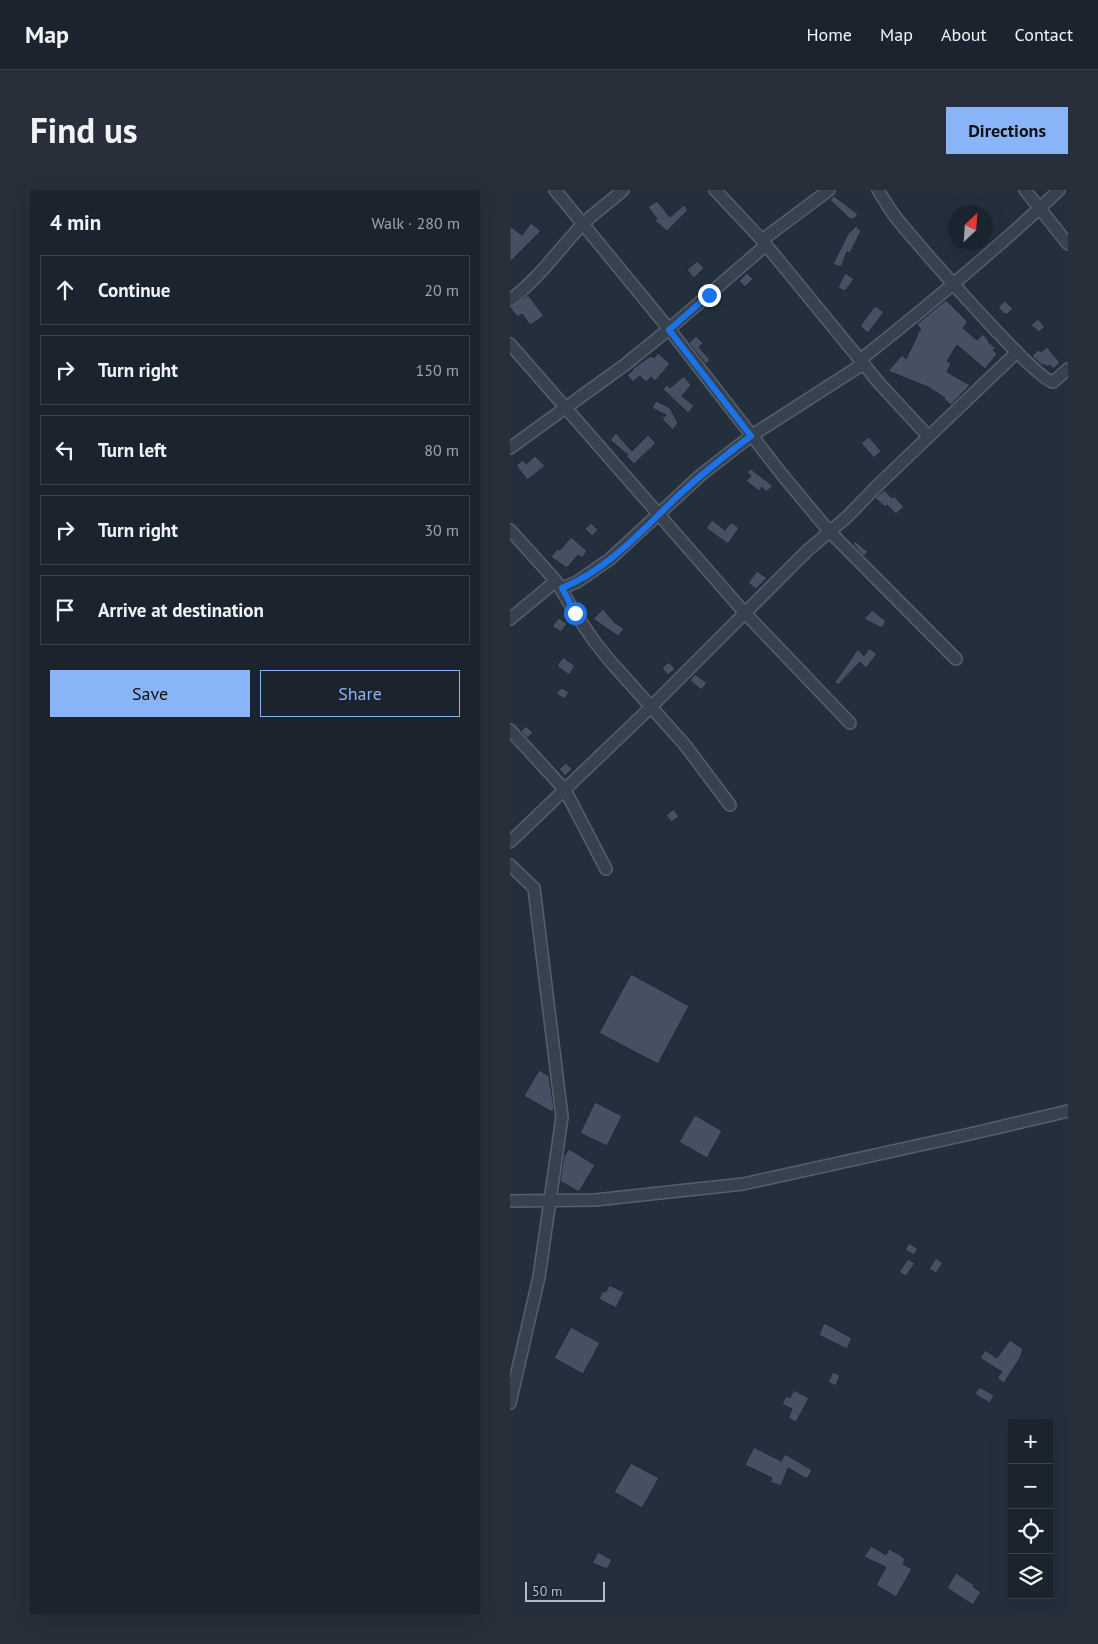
<!DOCTYPE html>
<meta charset="utf-8">
<style>
body{margin:0;font-family:"PT Sans",sans-serif;background:#282f3a;color:#f1f3f6}
.controls{position:absolute;right:15px;bottom:15px;display:grid;overflow:hidden;border-radius:0px;box-shadow:0 5px 20px #0002}
.controls button{width:45px;height:45px;display:grid;place-items:center;padding:0;border:0;border-bottom:1px solid #39404a;background:#1b232e;color:#f1f3f6;font:25px sans-serif}
.compass{position:absolute;left:438px;top:15px;width:45px;height:45px;border-radius:50%;background:#1b232e;box-shadow:0 5px 20px #0002;rotate:25deg}
.scale{position:absolute;left:15px;bottom:12px;width:80px;box-sizing:border-box;padding-left:5px;border:2px solid #b4bcc9;border-top:0;font-size:14px;line-height:18px;white-space:nowrap;color:#b4bcc9;-webkit-text-stroke:4px #1d2633;paint-order:stroke}
.stop{position:absolute;width:15px;height:15px;margin:-11px;border:4px solid #1a73e8;border-radius:50%;background:#fff}
.stop.end{background:#1a73e8;border-color:#fff;box-shadow:0 1px 5px #0008}
.list{margin:0;padding:0;list-style:none}
h2{display:flex;justify-content:space-between;align-items:center;height:65px;margin:0;padding:0 20px;font-size:21px}
h2 small{font-size:16px;font-weight:400;color:#a0a4aa}
.list li{display:grid;grid-template-columns:32px 1fr auto;gap:15px;align-items:center;box-sizing:border-box;height:70px;margin:0 10px 10px;padding:0 10px;border:1px solid #39404a;border-radius:0px}
.list b{display:block;font-size:19px;white-space:nowrap}
.list em{font-size:16px;font-style:normal;color:#a0a4aa}
.actions{display:flex;gap:10px;padding:15px 20px}
.actions a{flex:1;padding:11px 0;border:1px solid #8ab4f8;border-radius:0px;text-align:center;font-size:18px;color:#8ab4f8}
.actions .main{background:#8ab4f8;color:#111}
.icon{flex:none;width:28px;height:28px;fill:none;stroke:currentColor;stroke-width:2;stroke-linecap:round;stroke-linejoin:round}
.map{position:relative;flex:none;width:558px;height:1424px;overflow:hidden;border-radius:0px}
header{display:flex;align-items:center;gap:30px;box-sizing:border-box;height:70px;padding:0 25px;background:#1b232e;border-bottom:1px solid #39404a}
header strong{font-size:24px}
nav{display:flex;gap:28px;margin-inline-start:auto;font-size:18px}
.intro{display:flex;align-items:center;justify-content:space-between;box-sizing:border-box;height:120px;padding:0 30px}
h1{margin:0;font-size:35px}
.button{padding:12px 22px;border-radius:0px;background:#8ab4f8;color:#111;font-size:18px;font-weight:700}
main{display:flex;gap:30px;padding:0 30px}
aside{flex:1;background:#1b232e;border-radius:0px;box-shadow:0 5px 20px #0002}
.map>svg:first-child{display:block}
.building{fill:#455162;stroke:#1f2835}
.lines{fill:none;stroke-linecap:round;stroke-linejoin:round}
.minor-casing{stroke:#565f6c;stroke-width:14}
.minor{stroke:#38414e;stroke-width:11}
.route{stroke:#1a73e8;stroke-width:6}
</style>
<header>
<strong>Map</strong>
<nav><a>Home</a><a>Map</a><a>About</a><a>Contact</a></nav>
</header>
<div class="intro"><h1>Find us</h1><a class="button">Directions</a></div>
<main>
<aside>
<h2>4 min<small>Walk · 280 m</small></h2>
<ul class="list">
<li><svg class="icon" aria-label="ahead" viewBox="0 0 24 24"><path d="M12 20V5M6 11l6-6 6 6"/></svg><div><b>Continue</b></div><em>20 m</em></li>
<li><svg class="icon" aria-label="right" viewBox="0 0 24 24"><path d="M7 20v-9h11M14 6l5 5-5 5"/></svg><div><b>Turn right</b></div><em>150 m</em></li>
<li><svg class="icon" aria-label="left" viewBox="0 0 24 24"><path d="M17 20v-9H6M10 6l-5 5 5 5"/></svg><div><b>Turn left</b></div><em>80 m</em></li>
<li><svg class="icon" aria-label="right" viewBox="0 0 24 24"><path d="M7 20v-9h11M14 6l5 5-5 5"/></svg><div><b>Turn right</b></div><em>30 m</em></li>
<li><svg class="icon" aria-label="arrive" viewBox="0 0 24 24"><path d="M6 21V4h12l-3 4 3 4H6"/></svg><div><b>Arrive at destination</b></div></li>
</ul>
<div class="actions"><a class="main">Save</a><a>Share</a></div>
</aside>
<div class="map">
<svg width="558" height="1424" viewBox="0 0 558 1424">
<rect width="100%" height="100%" fill="#242f3e"/>
<g class="building">
<path d="M324,6L348,24L344,29H340L320,10Z"/>
<path d="M147,11L160,27L174,15L178,20L157,41L145,31L147,29L138,17Z"/>
<path d="M21,33L31,41L0,72V36L12,45Z"/>
<path d="M346,36L351,41L340,63L337,62L331,77L323,74L338,44Z"/>
<path d="M187,71L194,78L184,88L177,80Z"/>
<path d="M237,83L243,89L235,97L229,91Z"/>
<path d="M335,83L344,89L335,101L328,98Z"/>
<path d="M18,105L34,126L20,135L12,124L8,127L0,118Z"/>
<path d="M436,110L458,132L453,138L467,150L473,144L479,151L478,152L486,158L483,160L487,164L475,179L447,155L437,171L441,173L437,182L460,195L441,215L434,209L435,208L418,197L378,181L392,165L396,169L408,144L407,143L411,140L407,134Z"/>
<path d="M495,111L503,119L497,124H494L488,117Z"/>
<path d="M365,116L374,122L358,143L350,136Z"/>
<path d="M528,129L535,137L529,142L521,135Z"/>
<path d="M186,146L193,153L189,157L200,170L196,174L179,153Z"/>
<path d="M537,157L550,173L543,179L540,175L537,177L534,174L533,176L522,166L528,160L531,162Z"/>
<path d="M148,163L160,174L145,191L141,187L136,192L130,186L123,192L117,185L123,180L122,179L141,166L144,168Z"/>
<path d="M174,186L181,195L172,206L184,216L178,223L153,199L157,195L160,198Z"/>
<path d="M146,211L160,218L168,233L163,240L152,229L156,225L142,218Z"/>
<path d="M106,243L122,261L138,245L146,253L124,274L116,266L118,265L100,250Z"/>
<path d="M359,247L371,261L364,268L351,253Z"/>
<path d="M25,266L35,276L17,290L6,275L14,270L16,274Z"/>
<path d="M241,279L263,296L256,302L252,297L249,301L236,291L241,286L237,282Z"/>
<path d="M374,300L382,308L384,306L394,317L386,324L377,315L375,317L365,308Z"/>
<path d="M202,330L215,340L221,332L229,338L218,354L196,338Z"/>
<path d="M81,333L88,340L82,346L75,339Z"/>
<path d="M61,347L77,361L72,368L68,365L57,378L41,367L47,359L50,360Z"/>
<path d="M345,351L358,362L354,366L343,354Z"/>
<path d="M247,381L257,388L246,399L238,393Z"/>
<path d="M93,419L104,432L114,439L108,446L83,429Z"/>
<path d="M362,420L376,431L372,438L354,429Z"/>
<path d="M49,428L57,434L51,442L42,436Z"/>
<path d="M359,458L367,464L356,478L350,472L328,495L325,492L348,459L354,466Z"/>
<path d="M53,467L65,476L59,485L47,476Z"/>
<path d="M159,472L165,479L158,485L152,478Z"/>
<path d="M185,484L197,493L191,500L180,490Z"/>
<path d="M52,498L59,502L54,509L46,503Z"/>
<path d="M16,536L23,543L17,548L11,541Z"/>
<path d="M56,573L62,579L55,586L49,579Z"/>
<path d="M164,619L169,627L161,632L156,625Z"/>
<path d="M121,784L179,816L148,874L89,843Z"/>
<path d="M29,880L39,886L44,919L42,922L14,906Z"/>
<path d="M85,912L112,926L97,956L70,943Z"/>
<path d="M185,925L212,941L197,968L169,952Z"/>
<path d="M59,959L85,975L69,1002L50,991L54,966Z"/>
<path d="M399,1053L408,1059L404,1065L395,1060Z"/>
<path d="M426,1068L433,1073L426,1083L419,1079Z"/>
<path d="M398,1069L405,1073L396,1086L389,1082Z"/>
<path d="M99,1095L114,1102L106,1118L89,1109L93,1101L96,1102Z"/>
<path d="M314,1133L342,1148L337,1159L309,1145Z"/>
<path d="M61,1137L90,1153L73,1184L44,1168Z"/>
<path d="M500,1150L513,1159L510,1168L494,1193L487,1188L492,1182L470,1168L475,1160L487,1168Z"/>
<path d="M323,1182L330,1185L326,1196L318,1192Z"/>
<path d="M469,1197L484,1205L480,1213L465,1204Z"/>
<path d="M284,1200L299,1208L286,1232L278,1228L282,1219L272,1214L276,1206L280,1208Z"/>
<path d="M244,1257L271,1271L275,1264L302,1280L297,1289L278,1278L271,1296L260,1292L262,1288L235,1275Z"/>
<path d="M121,1273L149,1288L132,1318L104,1302Z"/>
<path d="M361,1356L376,1365L379,1359L390,1365L395,1369L393,1374L402,1379L386,1407L366,1395L376,1377L354,1367Z"/>
<path d="M88,1362L102,1370L97,1379L82,1373Z"/>
<path d="M446,1383L464,1395L463,1397L471,1402L463,1415L437,1398Z"/>
</g>
<g class="lines">
<g class="minor-casing">
<g id="minor">
<path d="M45,0L159,139L274,287L319,341L446,469"/>
<path d="M205,0L252,50L369,193L418,246"/>
<path d="M368,0C374,10 380,20 387,29C406,52 524,189 543,192L558,179"/>
<path d="M515,0L558,54"/>
<path d="M252,50L319,0"/>
<path d="M0,110C28,90 48,60 72,35C85,22 100,12 113,0"/>
<path d="M0,154L234,422L340,533"/>
<path d="M350,170C418,116 486,60 549,0"/>
<path d="M0,258L116,174L159,139L256,55"/>
<path d="M0,340L46,391L65,423L84,451L100,471L175,555L220,615"/>
<path d="M52,398L67,392L100,369L192,284L241,246L353,174"/>
<path d="M0,429L46,391"/>
<path d="M0,540L55,600L96,679"/>
<path d="M0,652L141,517L298,360L337,327L366,297L507,162"/>
<path d="M0,675L24,698L52,927L29,1087L0,1213"/>
<path d="M0,1011L85,1010L233,994L460,944L558,921"/>
</g>
</g>
<use href="#minor" class="minor"/>
</g>
<g class="lines">
<path class="route" d="M65,423L52,398C99,379 134,338 170,304C193,283 217,264 241,246L159,140L199,105"/>
</g>
</svg>
<div class="controls">
<button>+</button>
<button>−</button>
<button><svg class="icon" aria-label="locate" viewBox="0 0 24 24"><circle cx="12" cy="12" r="6"/><path d="M12 2v4M12 18v4M2 12h4M18 12h4"/></svg></button>
<button><svg class="icon" aria-label="layers" viewBox="0 0 24 24"><path d="M12 4l9 5-9 5-9-5zM3 14l9 5 9-5"/></svg></button>
</div>
<svg class="compass" viewBox="-18 -18 36 36"><path d="M0-13l5 13h-10z" fill="#e53935"/><path d="M0 13l5-13h-10z" fill="#a0a4aa"/></svg>
<div class="scale">50 m</div>
<div class="stop" style="left:65px;top:423px"></div>
<div class="stop end" style="left:199px;top:105px"></div>
</div>
</main>
